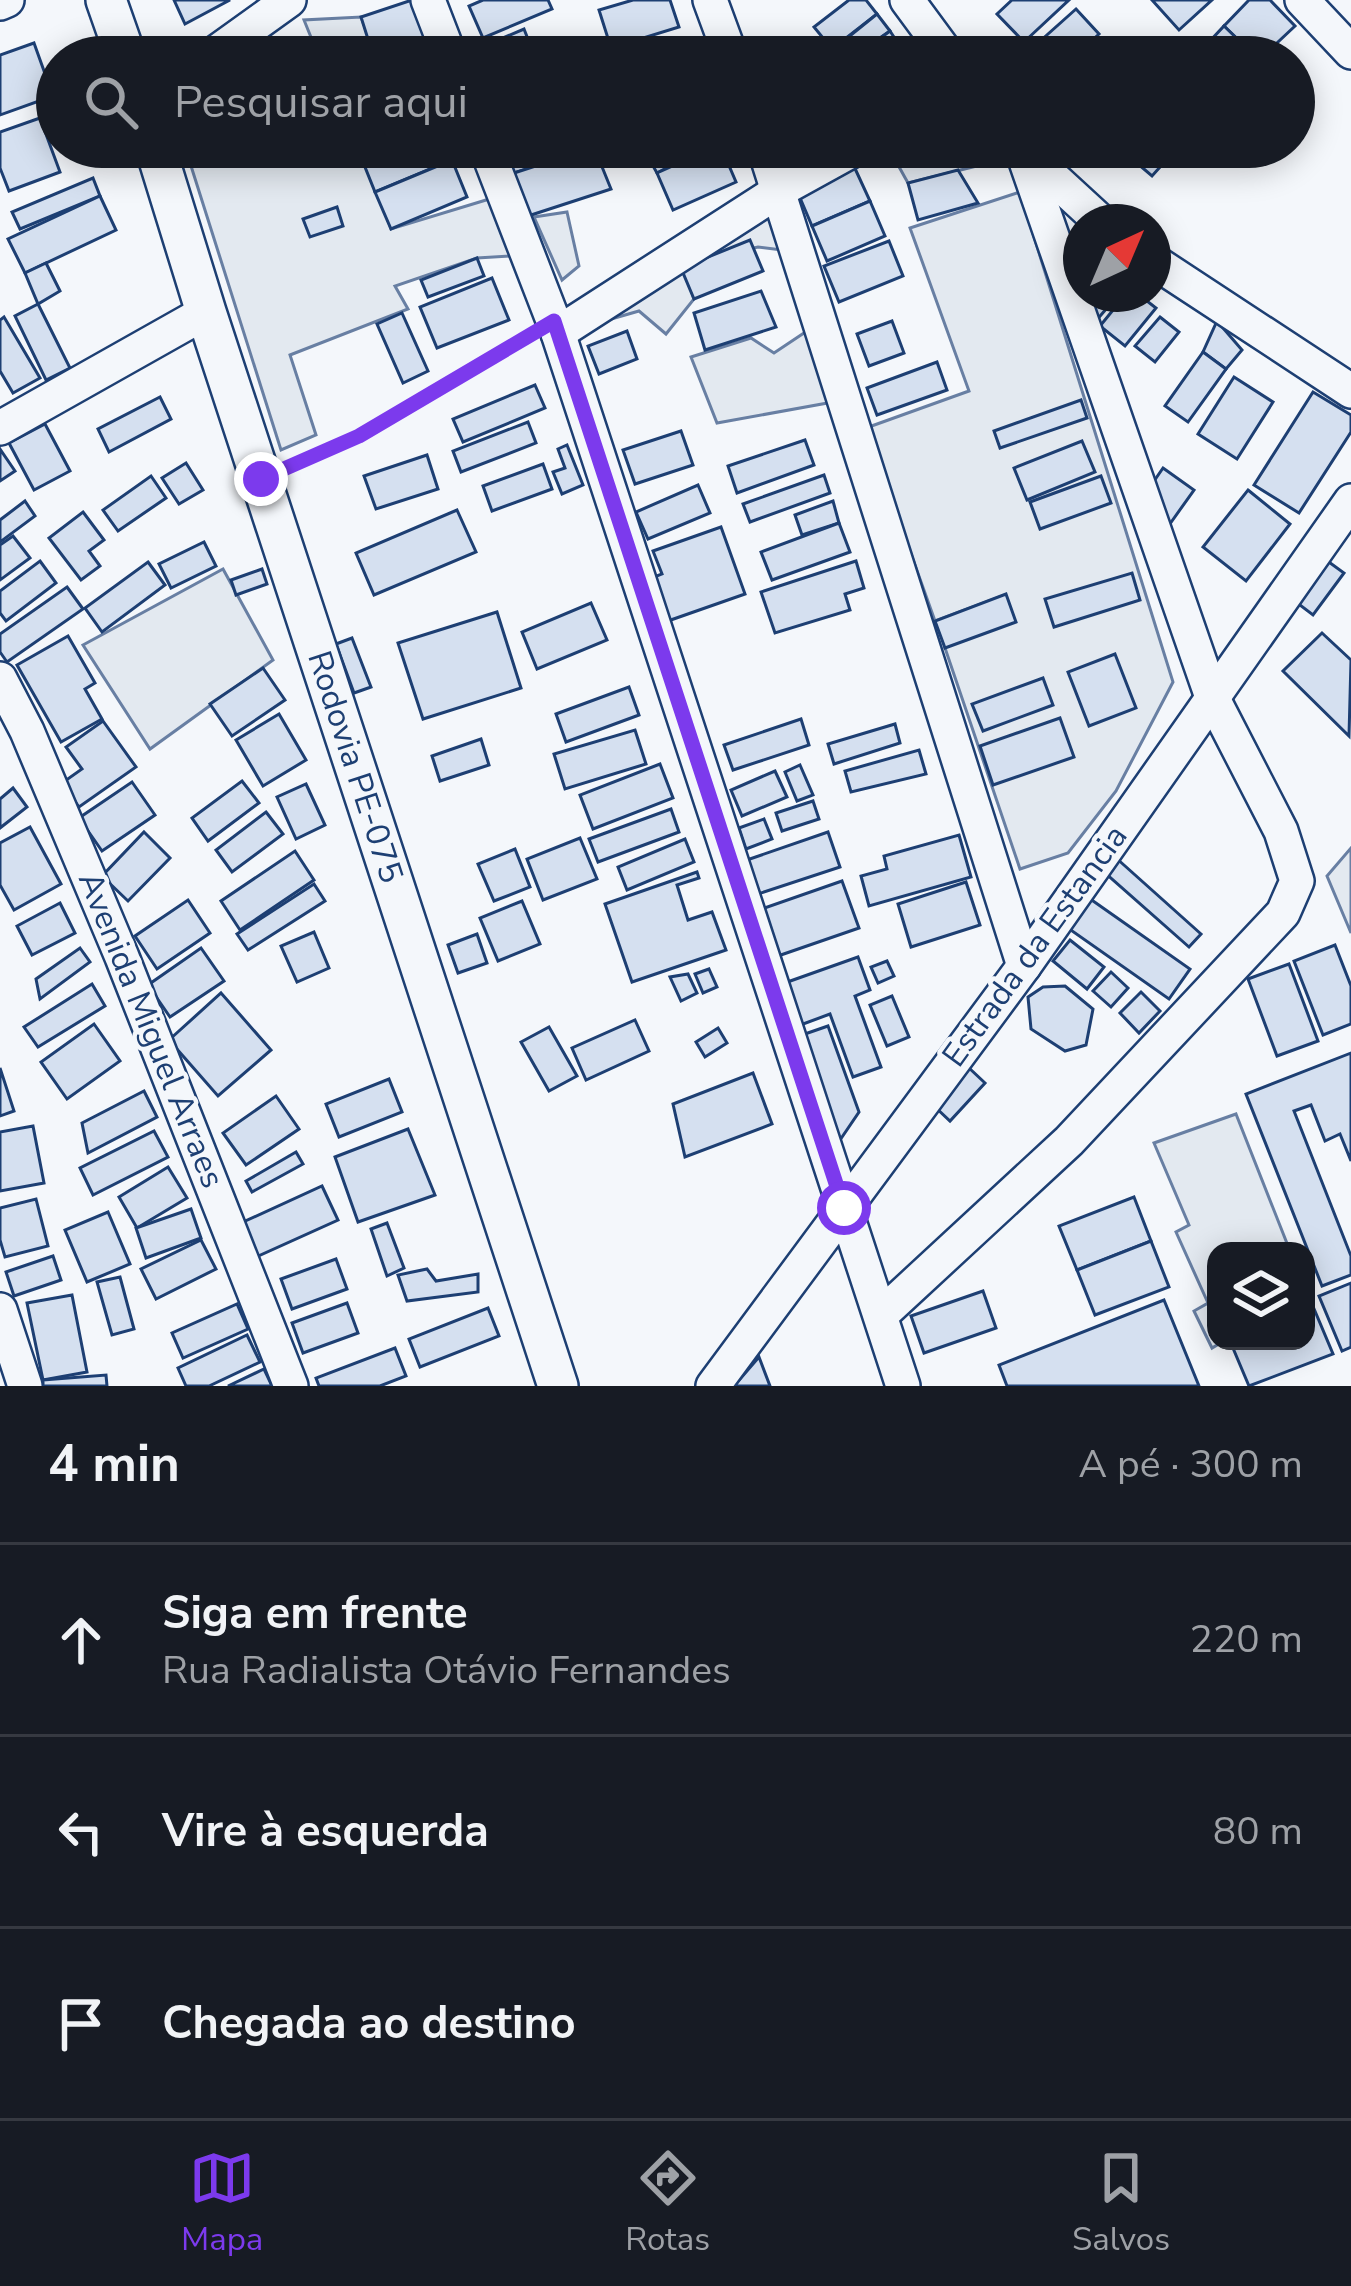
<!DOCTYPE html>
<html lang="pt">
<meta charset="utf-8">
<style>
body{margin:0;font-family:"Nunito Sans",sans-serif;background:#20242c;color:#f1f3f6}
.controls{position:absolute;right:36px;bottom:36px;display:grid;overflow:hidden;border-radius:24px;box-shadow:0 6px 30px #0003}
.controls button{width:108px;height:108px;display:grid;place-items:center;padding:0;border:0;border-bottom:3px solid #363941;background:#171b24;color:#f1f3f6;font:60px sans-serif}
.compass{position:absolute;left:1063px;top:204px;width:108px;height:108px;border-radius:50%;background:#171b24;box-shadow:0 6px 30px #0003;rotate:44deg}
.stop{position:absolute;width:36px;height:36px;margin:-27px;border:9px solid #7c3aed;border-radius:50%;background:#fff}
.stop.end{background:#7c3aed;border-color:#fff;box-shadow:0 3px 12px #0008}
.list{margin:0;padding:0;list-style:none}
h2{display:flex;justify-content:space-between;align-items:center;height:156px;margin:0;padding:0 48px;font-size:51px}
h2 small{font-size:39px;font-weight:400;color:#9ea1a6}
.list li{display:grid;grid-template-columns:78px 1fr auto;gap:36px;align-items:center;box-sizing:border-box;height:192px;padding:0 48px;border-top:3px solid #363941}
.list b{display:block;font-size:45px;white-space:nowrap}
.list p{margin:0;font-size:39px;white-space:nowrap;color:#9ea1a6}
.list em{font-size:39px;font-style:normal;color:#9ea1a6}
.icon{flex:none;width:66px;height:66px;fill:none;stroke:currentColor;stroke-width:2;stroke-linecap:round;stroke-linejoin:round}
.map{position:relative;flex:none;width:1351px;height:1386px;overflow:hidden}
.search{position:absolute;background:#171b24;box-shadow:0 6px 30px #0003;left:36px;right:36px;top:36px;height:132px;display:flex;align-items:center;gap:30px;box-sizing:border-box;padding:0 42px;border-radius:66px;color:#9ea1a6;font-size:45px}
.sheet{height:732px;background:#171b24}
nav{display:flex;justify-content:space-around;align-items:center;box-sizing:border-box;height:168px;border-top:3px solid #363941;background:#171b24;font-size:33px;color:#9ea1a6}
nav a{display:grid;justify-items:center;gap:6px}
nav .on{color:#7c3aed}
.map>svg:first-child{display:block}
.green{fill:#e3e9f0;stroke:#687fa3;stroke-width:3}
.building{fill:#d5e0f0;stroke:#1d3f73;stroke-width:3}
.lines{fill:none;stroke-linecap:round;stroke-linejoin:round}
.minor-casing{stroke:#1d3f73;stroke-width:38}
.major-casing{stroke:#1d3f73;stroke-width:44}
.path{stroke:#5e769c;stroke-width:4.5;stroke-dasharray:9 6;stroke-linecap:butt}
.minor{stroke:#f4f7fb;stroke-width:33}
.major{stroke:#f4f7fb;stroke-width:39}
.route{stroke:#7c3aed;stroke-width:15}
.labels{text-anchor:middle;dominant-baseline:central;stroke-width:9;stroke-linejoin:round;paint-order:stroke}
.street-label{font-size:33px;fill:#1d3f73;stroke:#f4f7fb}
</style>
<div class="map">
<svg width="1351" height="1386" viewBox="0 0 1351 1386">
<rect width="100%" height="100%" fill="#f4f7fb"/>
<g class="green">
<path d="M361,17L376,57H319L304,20Z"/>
<path d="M185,147H363L391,229L496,197L510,256L477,258L395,286L408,309L290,355L316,435L281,450Z"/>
<path d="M888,147H1001L1009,158L908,183Z"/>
<path d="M1020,192L1173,682L1116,791L1068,853L1020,869L945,648L1005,595L935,621L866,428L969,391L910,228Z"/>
<path d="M773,207L782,250L758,247L683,264L694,299L666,334L639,311L580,328Z"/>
<path d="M567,212L579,266L562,280L534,217Z"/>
<path d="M813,327L833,402L717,423L691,357L751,338L774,353Z"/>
<path d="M223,569L273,660L150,749L83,645Z"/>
<path d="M1351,848V933L1327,876Z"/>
<path d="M1236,1114L1290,1251H1216V1341L1222,1342L1212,1348L1194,1311L1208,1303L1176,1232L1189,1225L1154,1143Z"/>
</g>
<g class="building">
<path d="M174,0H230L185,24Z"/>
<path d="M412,0L428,37L373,55L361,17Z"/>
<path d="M483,0H548L552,9L483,38L469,6Z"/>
<path d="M633,0H670L679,27L611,48L599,10Z"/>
<path d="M849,0H866L877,14L832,49L814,27Z"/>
<path d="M1012,0H1069L1024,42L997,14Z"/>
<path d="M1152,0H1212L1179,30Z"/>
<path d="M1249,0H1270L1295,26L1262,57H1256L1224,26Z"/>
<path d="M1076,9L1099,34L1074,57H1047L1038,43Z"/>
<path d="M877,14L890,31L852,57L841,43Z"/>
<path d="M1224,26L1256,57H1195Z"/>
<path d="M524,29L535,57H474L472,51Z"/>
<path d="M890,31L907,57H855Z"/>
<path d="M1127,38L1141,57H1101Z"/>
<path d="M34,43L53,96L0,115V55Z"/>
<path d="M40,118L60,172L9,191L0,168V132Z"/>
<path d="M388,147H446L452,160L375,192L361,157Z"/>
<path d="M503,147H546L552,161L514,173Z"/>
<path d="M594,147L611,189L528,216L514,173Z"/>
<path d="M650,147H705L657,173L644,150Z"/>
<path d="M715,147H721L736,182L673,210L657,173Z"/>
<path d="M1152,147H1178L1152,176L1138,164Z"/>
<path d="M452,160L467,197L391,229L375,192Z"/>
<path d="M852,162L870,201L812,226L795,186Z"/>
<path d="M958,170L978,203L918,220L908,183Z"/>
<path d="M93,178L100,196L20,229L12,212Z"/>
<path d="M100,196L116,230L25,273L8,239Z"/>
<path d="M870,201L885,236L827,261L812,226Z"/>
<path d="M337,207L343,226L310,237L303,219Z"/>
<path d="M750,240L763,271L694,299L681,268Z"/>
<path d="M889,241L903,276L839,302L824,266Z"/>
<path d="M477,258L484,276L428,297L421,280Z"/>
<path d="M46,263L60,291L38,304L25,273Z"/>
<path d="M492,278L509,320L437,348L420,307Z"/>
<path d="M761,291L776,327L705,350L694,313Z"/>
<path d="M1086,294H1119L1095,322Z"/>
<path d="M1126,294H1138L1156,308L1125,346L1100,326Z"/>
<path d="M38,304L70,368L46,380L15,316Z"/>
<path d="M402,313L428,371L403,383L377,324Z"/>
<path d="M4,317L40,378L13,393L0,371V320Z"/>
<path d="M1160,317L1179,332L1155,362L1135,346Z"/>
<path d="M892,321L904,353L869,366L857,334Z"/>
<path d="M1217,321L1242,350L1226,369L1203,352Z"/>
<path d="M627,331L637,359L599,374L588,346Z"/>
<path d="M1203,352L1226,369L1188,422L1165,406Z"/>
<path d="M937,362L947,390L877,415L867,388Z"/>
<path d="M1234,377L1273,402L1237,459L1198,434Z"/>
<path d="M535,385L545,408L463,442L453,419Z"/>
<path d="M1313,392L1351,415V432L1299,513L1254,485Z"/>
<path d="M160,397L171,419L109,452L98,429Z"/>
<path d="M1081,400L1087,418L1000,448L994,431Z"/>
<path d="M528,422L536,443L461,472L453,451Z"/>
<path d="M45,424L70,471L34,490L9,443Z"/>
<path d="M681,431L693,465L635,484L623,450Z"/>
<path d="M805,440L814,465L737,493L728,466Z"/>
<path d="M1082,441L1095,472L1027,500L1014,468Z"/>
<path d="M567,445L583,485L562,494L553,472L565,468L558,449Z"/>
<path d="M0,449L15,471L0,481Z"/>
<path d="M427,455L438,489L376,509L364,476Z"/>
<path d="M186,463L203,490L179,504L162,478Z"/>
<path d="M543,464L552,489L492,511L483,486Z"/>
<path d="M1163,468L1194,490L1167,528L1150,487Z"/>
<path d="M824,475L830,493L750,522L743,504Z"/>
<path d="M151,476L166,498L118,531L103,510Z"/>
<path d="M1101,476L1111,503L1040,529L1030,502Z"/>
<path d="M698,485L710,513L648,539L636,512Z"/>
<path d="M1248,490L1290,524L1246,581L1203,547Z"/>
<path d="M25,501L35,516L0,542V520Z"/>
<path d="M833,501L839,523L802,535L795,515Z"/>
<path d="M457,510L476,552L374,595L356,553Z"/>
<path d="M83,512L104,540L89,551L100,566L81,580L49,538Z"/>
<path d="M839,523L850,552L772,580L761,552Z"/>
<path d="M721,527L745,594L665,622L649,579L662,574L653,551Z"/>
<path d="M13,536L30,558L0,580V545Z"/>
<path d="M204,542L216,566L171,588L159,564Z"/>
<path d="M1322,557L1344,573L1313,615L1292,599Z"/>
<path d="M40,561L56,583L6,621L0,613V591Z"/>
<path d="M856,561L864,588L845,594L850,610L775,633L761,592Z"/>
<path d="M148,562L165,585L102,632L85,608Z"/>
<path d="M262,569L267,584L236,595L231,580Z"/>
<path d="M1132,573L1140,600L1054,627L1045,599Z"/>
<path d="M67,587L83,609L7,662L0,652V634Z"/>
<path d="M1006,594L1016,622L945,648L935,621Z"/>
<path d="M591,603L607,640L537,669L522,632Z"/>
<path d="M497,612L521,688L423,719L398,643Z"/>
<path d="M1322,633L1351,660L1349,736L1283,671Z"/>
<path d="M68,636L95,683L85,689L102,719L61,742L17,665Z"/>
<path d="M352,638L371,687L354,693L336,644Z"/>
<path d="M1115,654L1136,708L1089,726L1068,672Z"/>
<path d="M263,668L285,700L232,736L210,704Z"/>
<path d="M1043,678L1053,705L983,731L972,704Z"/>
<path d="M629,687L639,715L566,742L556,714Z"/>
<path d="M279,714L306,760L263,786L236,740Z"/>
<path d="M1060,718L1074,757L993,785L980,746Z"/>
<path d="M801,719L809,745L733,770L724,745Z"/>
<path d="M103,721L136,767L79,807L62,783L82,769L66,747Z"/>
<path d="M895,724L900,743L834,764L828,744Z"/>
<path d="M635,730L646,764L565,789L554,754Z"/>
<path d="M481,739L489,765L440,781L432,756Z"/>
<path d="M919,750L926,774L851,792L845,771Z"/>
<path d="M660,764L673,798L593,829L580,795Z"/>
<path d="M800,765L813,795L797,801L785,772Z"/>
<path d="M775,771L787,797L742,816L731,790Z"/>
<path d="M242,781L259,803L208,841L192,818Z"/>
<path d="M132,782L155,815L102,851L79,818Z"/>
<path d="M306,784L325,825L296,839L277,797Z"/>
<path d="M13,788L27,807L0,828V799Z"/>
<path d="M813,801L819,819L782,831L776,813Z"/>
<path d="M671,809L679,832L598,862L589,839Z"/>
<path d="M266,812L283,834L232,872L216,850Z"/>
<path d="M764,819L772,839L746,849L739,828Z"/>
<path d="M30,827L61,884L14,910L0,885V843Z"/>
<path d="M144,832L170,858L128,901L102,876Z"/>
<path d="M828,832L840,867L755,895L744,861Z"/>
<path d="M959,835L971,877L869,906L861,876L887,869L884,856Z"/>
<path d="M580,838L597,879L543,900L527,859Z"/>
<path d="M685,839L694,862L627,890L618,867Z"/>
<path d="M515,849L530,887L494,901L478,864Z"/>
<path d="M295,851L314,880L240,930L221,901Z"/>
<path d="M1115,857L1201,934L1189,947L1103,871Z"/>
<path d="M697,872L699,878L677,885L688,920L712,912L726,950L632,982L605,904Z"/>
<path d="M842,881L859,928L775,957L759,910Z"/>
<path d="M966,882L980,925L911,947L898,904Z"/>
<path d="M314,884L325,901L248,950L237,934Z"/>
<path d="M1086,896L1190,969L1169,999L1065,926Z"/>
<path d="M188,900L210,933L157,969L135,936Z"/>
<path d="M522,901L540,944L498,961L480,918Z"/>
<path d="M60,903L75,933L32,955L17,926Z"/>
<path d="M314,932L329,968L297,982L281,946Z"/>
<path d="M477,934L487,963L458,973L448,945Z"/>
<path d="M1070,940L1104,967L1087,989L1053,961Z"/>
<path d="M1335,945L1351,986V1024L1323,1035L1294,961Z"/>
<path d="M80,948L90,962L40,999L36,979Z"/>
<path d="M201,948L224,981L170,1017L148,985Z"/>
<path d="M858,957L870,990L855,996L881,1067L853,1077L830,1014L795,1027L779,985Z"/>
<path d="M887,961L894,976L878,983L871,967Z"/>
<path d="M1289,964L1318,1041L1277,1056L1248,979Z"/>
<path d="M709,969L717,987L703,993L695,974Z"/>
<path d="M1111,972L1128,988L1111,1007L1093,991Z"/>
<path d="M688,974L697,993L681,1001L670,977Z"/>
<path d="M92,984L105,1006L38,1047L24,1027Z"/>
<path d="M1065,986L1093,1009L1086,1045L1065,1051L1031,1029L1028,997L1043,987Z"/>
<path d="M1141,992L1160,1011L1139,1033L1120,1013Z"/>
<path d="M221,993L271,1050L218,1096L169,1040Z"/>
<path d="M892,996L909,1037L887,1046L870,1005Z"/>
<path d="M635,1020L649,1051L586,1080L572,1048Z"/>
<path d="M94,1024L120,1061L67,1099L41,1062Z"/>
<path d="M828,1026L859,1112L840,1140L802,1035Z"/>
<path d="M549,1027L577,1076L549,1091L521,1042Z"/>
<path d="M718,1028L727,1043L705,1057L696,1042Z"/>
<path d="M1351,1053V1161L1340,1134L1325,1141L1311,1105L1294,1111L1351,1256V1275L1322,1286L1246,1094Z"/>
<path d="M968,1067L985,1083L950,1121L933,1105Z"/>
<path d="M0,1068L14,1111L0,1116Z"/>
<path d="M753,1073L772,1124L685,1157L673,1104Z"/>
<path d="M389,1079L402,1112L339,1137L326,1104Z"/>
<path d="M144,1091L157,1117L88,1153L82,1123Z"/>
<path d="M276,1096L299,1129L246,1165L223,1133Z"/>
<path d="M33,1126L44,1183L0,1191V1132Z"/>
<path d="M408,1129L435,1195L358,1222L335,1157Z"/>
<path d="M154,1131L168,1157L93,1195L80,1168Z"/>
<path d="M296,1152L303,1164L252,1192L246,1181Z"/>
<path d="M168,1167L187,1198L137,1228L119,1197Z"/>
<path d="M322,1186L338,1220L256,1257L241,1223Z"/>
<path d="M1134,1197L1151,1241L1077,1270L1059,1226Z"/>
<path d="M36,1199L48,1246L5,1257L0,1240V1208Z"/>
<path d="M191,1209L201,1238L146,1258L136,1228Z"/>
<path d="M108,1212L130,1264L87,1282L65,1230Z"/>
<path d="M387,1223L404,1268L387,1276L371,1229Z"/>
<path d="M201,1240L216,1269L156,1299L141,1269Z"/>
<path d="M1151,1241L1169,1287L1095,1315L1077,1270Z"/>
<path d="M53,1256L61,1280L14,1296L6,1272Z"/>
<path d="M336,1259L347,1289L292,1309L281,1279Z"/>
<path d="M427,1269L436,1281L478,1274V1292L407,1301L398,1275Z"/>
<path d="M120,1277L134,1329L112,1335L97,1282Z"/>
<path d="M1351,1283V1347L1342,1351L1319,1296Z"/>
<path d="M983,1291L996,1328L924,1353L911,1316Z"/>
<path d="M72,1295L87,1372L43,1380L27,1303Z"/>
<path d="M1164,1300L1199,1386H1007L999,1365Z"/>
<path d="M347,1303L358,1333L303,1353L292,1323Z"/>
<path d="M237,1304L248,1329L183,1358L172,1333Z"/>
<path d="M1312,1304L1333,1354L1249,1386L1230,1341H1306V1307Z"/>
<path d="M488,1308L499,1336L420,1367L409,1339Z"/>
<path d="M247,1335L260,1362L209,1386H186L178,1368Z"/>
<path d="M395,1348L406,1376L380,1386H319L316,1378Z"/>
<path d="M759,1357L770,1386H734Z"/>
<path d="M264,1369L272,1386H228Z"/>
<path d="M106,1375L107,1386H43V1380Z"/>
</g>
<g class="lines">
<g class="minor-casing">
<g id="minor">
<path d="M428,0L450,57"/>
<path d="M710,0L731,57"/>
<path d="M907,0L949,57"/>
<path d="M1302,0L1351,52"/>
<path d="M0,3L7,0"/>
<path d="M210,57L289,0"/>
<path d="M486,147L558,333L903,1386"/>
<path d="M764,147L1024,966"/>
<path d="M1026,153L1101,222"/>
<path d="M1153,261L1351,391"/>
<path d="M558,333L780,190L858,147"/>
<path d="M0,428L206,312"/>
<path d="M0,679L27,731L122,957L291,1386"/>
<path d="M0,1310L25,1386"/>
<path d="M881,1315L1069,1141L1283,913L1297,881L1281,831L1212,697L1021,147"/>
<path d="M713,1386L1024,966L1351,501"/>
</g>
</g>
<g class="major-casing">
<g id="major">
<path d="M106,0L126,57"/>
<path d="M155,147L206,312L558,1386"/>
</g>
</g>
<path class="path" d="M291,466L359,436L528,336"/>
<use href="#minor" class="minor"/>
<use href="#major" class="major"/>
</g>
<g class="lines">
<path class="route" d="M261,479L359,436L554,321L844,1208"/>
</g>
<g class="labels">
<g class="street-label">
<text transform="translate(355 767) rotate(72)">Rodovia PE-075</text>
<text transform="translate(1035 946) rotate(-54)">Estrada da Estancia</text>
<text transform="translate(151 1030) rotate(68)">Avenida Miguel Arraes</text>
</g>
</g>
</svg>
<div class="controls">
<button><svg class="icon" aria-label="layers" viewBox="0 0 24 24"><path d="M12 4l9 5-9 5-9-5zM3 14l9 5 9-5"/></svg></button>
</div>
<svg class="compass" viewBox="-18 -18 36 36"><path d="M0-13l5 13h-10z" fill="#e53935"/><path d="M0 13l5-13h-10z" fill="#9ea1a6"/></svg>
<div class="stop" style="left:844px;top:1208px"></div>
<div class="stop end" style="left:261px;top:479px"></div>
<div class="search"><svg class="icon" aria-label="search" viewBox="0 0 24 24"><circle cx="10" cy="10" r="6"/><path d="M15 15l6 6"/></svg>Pesquisar aqui</div>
</div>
<section class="sheet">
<h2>4 min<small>A pé · 300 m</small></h2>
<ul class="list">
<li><svg class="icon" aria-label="ahead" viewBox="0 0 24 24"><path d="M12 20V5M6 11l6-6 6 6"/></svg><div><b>Siga em frente</b><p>Rua Radialista Otávio Fernandes</p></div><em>220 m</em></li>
<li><svg class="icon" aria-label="left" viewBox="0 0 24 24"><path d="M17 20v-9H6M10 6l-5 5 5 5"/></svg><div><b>Vire à esquerda</b></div><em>80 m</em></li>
<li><svg class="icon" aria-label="arrive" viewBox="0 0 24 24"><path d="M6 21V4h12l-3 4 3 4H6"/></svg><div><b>Chegada ao destino</b></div></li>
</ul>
</section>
<nav>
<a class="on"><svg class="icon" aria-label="map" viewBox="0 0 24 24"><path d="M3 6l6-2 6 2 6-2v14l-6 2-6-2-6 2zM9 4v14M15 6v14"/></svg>Mapa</a>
<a><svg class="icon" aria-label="directions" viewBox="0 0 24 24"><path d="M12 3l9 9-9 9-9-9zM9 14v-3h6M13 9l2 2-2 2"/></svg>Rotas</a>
<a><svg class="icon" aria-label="saved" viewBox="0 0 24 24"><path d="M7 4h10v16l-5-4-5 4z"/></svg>Salvos</a>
</nav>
